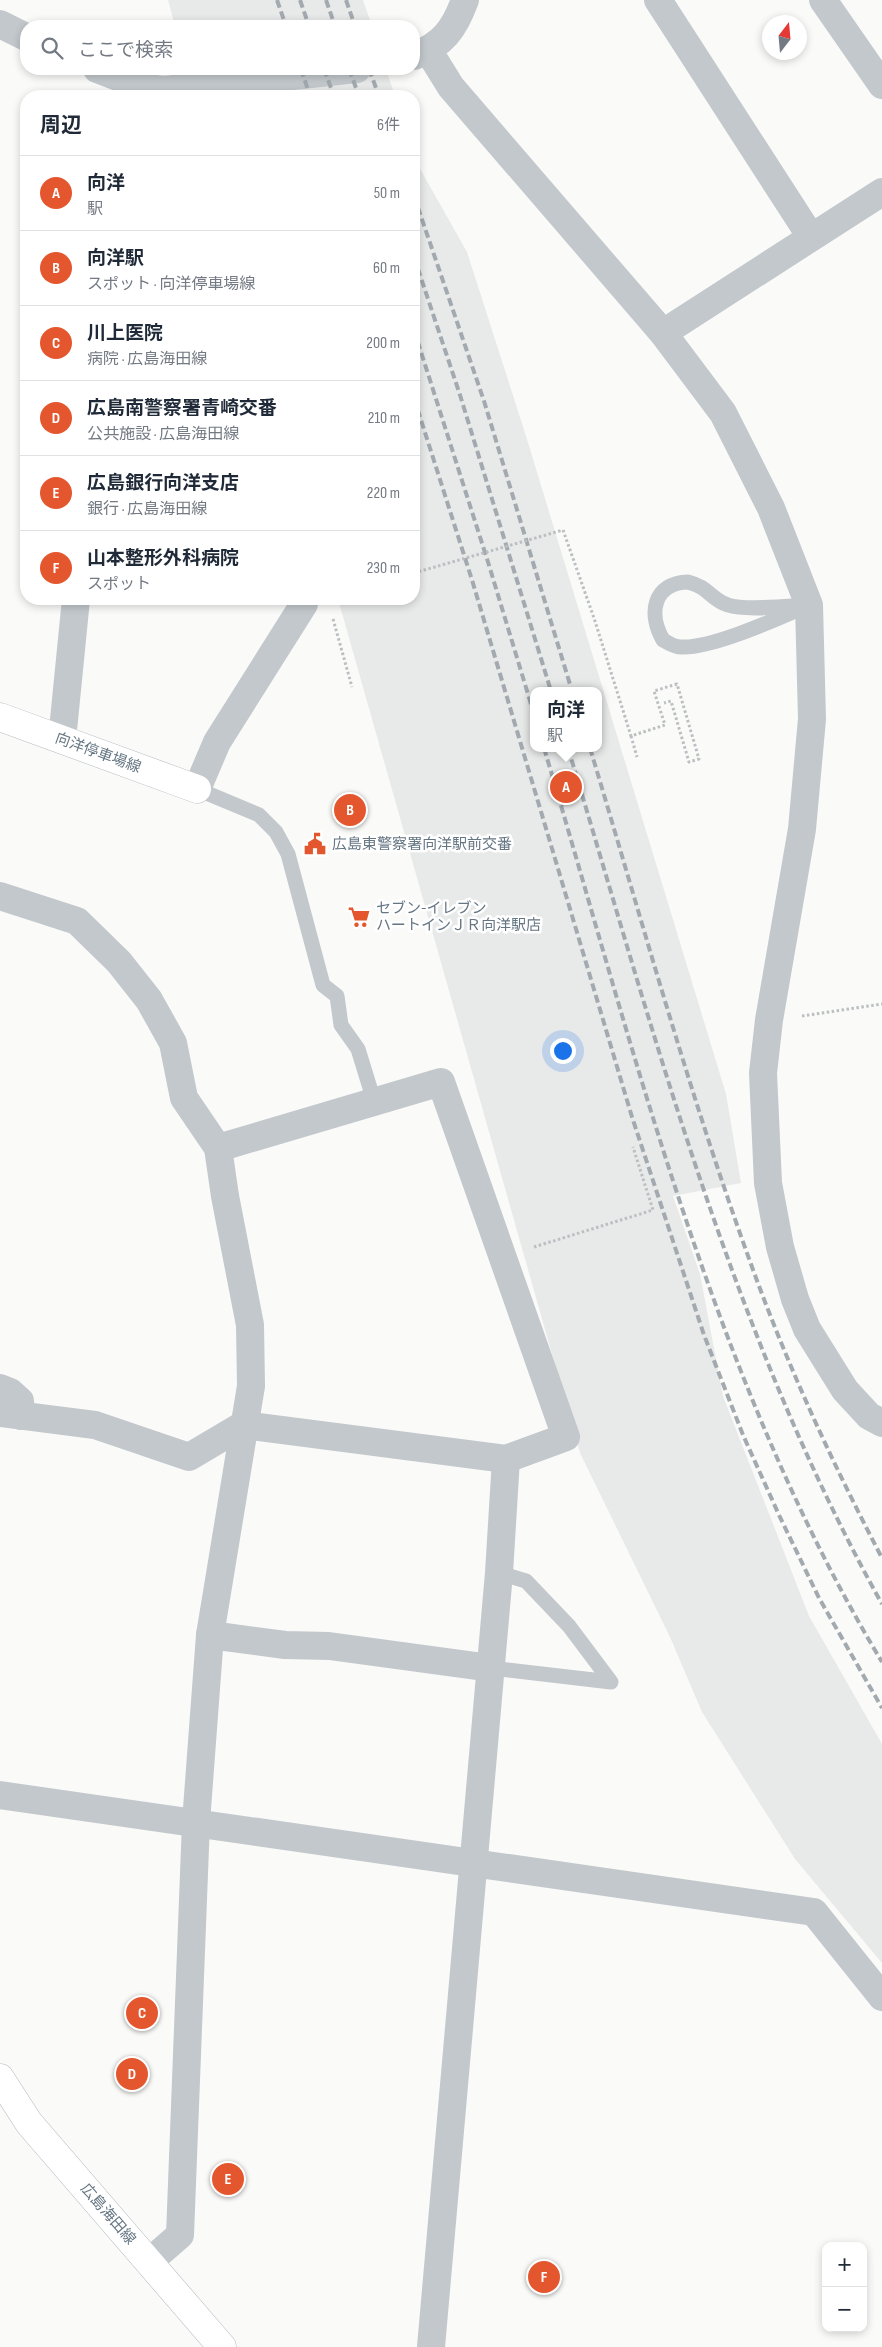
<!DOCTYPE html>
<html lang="ja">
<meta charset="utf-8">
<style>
body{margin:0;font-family:"Sofia Sans Condensed","Noto Sans JP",sans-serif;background:#f2f2f3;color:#1f2937}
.controls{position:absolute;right:15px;bottom:15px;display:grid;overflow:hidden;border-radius:10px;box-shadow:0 2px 8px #0003}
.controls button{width:45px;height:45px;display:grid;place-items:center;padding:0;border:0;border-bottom:1px solid #e0e1e3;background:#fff;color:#1f2937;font:25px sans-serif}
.compass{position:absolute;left:762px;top:15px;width:45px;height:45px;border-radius:50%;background:#fff;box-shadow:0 2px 8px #0003;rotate:16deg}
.you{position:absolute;left:562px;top:1050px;width:18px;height:18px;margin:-12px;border:4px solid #fff;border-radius:50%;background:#1a73e8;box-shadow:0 0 0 8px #1a73e833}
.badge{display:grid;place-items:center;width:32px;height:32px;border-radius:50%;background:#e4572e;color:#fff;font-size:16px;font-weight:700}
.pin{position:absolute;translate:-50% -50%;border:2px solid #fff;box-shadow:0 1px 5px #0006}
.popup{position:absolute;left:530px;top:687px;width:72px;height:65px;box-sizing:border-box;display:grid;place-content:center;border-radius:10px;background:#fff;filter:drop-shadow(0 1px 4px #0005);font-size:16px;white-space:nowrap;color:#747a83}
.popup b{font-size:19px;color:#1f2937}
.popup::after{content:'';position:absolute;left:50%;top:100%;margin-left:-10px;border:10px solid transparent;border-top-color:#fff}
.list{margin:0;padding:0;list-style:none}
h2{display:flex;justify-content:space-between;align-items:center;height:65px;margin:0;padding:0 20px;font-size:21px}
h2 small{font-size:16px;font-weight:400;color:#747a83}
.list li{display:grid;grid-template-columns:32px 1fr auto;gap:15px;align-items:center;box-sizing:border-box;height:75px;padding:0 20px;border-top:1px solid #e0e1e3}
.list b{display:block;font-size:19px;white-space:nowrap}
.list p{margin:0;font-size:16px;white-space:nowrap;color:#747a83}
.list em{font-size:16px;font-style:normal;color:#747a83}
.icon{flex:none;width:28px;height:28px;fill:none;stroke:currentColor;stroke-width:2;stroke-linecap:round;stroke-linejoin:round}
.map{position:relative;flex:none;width:882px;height:2347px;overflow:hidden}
.search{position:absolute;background:#fff;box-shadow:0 2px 8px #0003;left:20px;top:20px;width:400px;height:55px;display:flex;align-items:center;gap:12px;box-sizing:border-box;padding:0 18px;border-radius:20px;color:#747a83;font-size:19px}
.panel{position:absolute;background:#fff;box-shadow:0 2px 8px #0003;left:20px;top:90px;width:400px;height:515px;border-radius:20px}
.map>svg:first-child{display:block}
.built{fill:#e8e9e9;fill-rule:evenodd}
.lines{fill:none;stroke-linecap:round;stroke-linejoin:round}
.secondary-casing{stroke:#b3babf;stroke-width:29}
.path{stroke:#bbbfc2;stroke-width:3;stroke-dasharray:2.5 2.5;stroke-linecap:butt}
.service{stroke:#c3c8cc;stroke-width:15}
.minor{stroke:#c3c8cc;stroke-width:28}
.tertiary{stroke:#c3c8cc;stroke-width:28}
.secondary{stroke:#fff;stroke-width:28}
.rail{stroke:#a2aab0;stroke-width:4;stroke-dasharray:8 4;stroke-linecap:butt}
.path-bridge{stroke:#bbbfc2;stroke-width:3;stroke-dasharray:2.5 2.5;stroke-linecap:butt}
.labels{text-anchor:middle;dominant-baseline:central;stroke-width:5;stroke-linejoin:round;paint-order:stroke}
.street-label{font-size:15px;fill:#657683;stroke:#fff}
.poi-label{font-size:15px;fill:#657683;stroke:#fff;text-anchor:start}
</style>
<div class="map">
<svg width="882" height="2347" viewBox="0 0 882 2347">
<rect width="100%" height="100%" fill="#fafaf8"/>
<g class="built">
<path d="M168,0H363L372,26H175Z"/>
<path d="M188,69H386L395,96H196Z"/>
<path d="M414,151L419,167L467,252L526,436L726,1094L741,1183L673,1196L700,1274L723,1396L809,1616L882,1744V1963L795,1859L702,1712L670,1637L580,1453L338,599H414ZM534,691H598V748H534Z"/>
</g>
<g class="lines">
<g class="secondary-casing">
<g id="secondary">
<path d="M0,717L197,789"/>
<path d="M0,2078L29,2123L222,2347"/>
</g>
</g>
<g class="path">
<path d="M563,530L594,618L631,736L665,725L654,691L677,684L699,759L689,762L671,701L664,703"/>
<path d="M333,619L352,687"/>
<path d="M631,736L637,757"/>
<path d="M802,1016L882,1004"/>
<path d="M534,1247L653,1210L633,1147"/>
</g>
<g class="service">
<path d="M688,582C709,587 711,600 728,605C746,611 788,606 809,605C779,618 711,649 681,647C674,647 669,643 663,640C648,614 653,583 688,582Z"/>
<path d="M197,789L259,815L276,832L288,854L323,985L337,996L341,1025L358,1049L374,1101"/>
<path d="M491,1668L611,1682L569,1626L526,1581L499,1573"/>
</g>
<g class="minor">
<path d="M658,0L811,237"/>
<path d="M823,0L882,85"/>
<path d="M663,333L882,192"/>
<path d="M62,740L76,599"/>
<path d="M197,789L217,742L304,604L303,599"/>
<path d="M0,896L77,921L119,962L149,1000L173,1043L184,1098L218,1148L225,1196L250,1325L251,1386L210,1635L196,1822L180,2235L149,2262"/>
<path d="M218,1148L441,1082L566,1437L506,1459L499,1573L431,2347"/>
<path d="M0,1388L10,1392L20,1401L21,1416"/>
<path d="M0,1413L95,1425L189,1457L243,1425L506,1459"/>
<path d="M210,1635L285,1645L329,1646L491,1668"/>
<path d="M0,1795L814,1912L882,1997"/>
</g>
<g class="tertiary">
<path d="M0,24L26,37"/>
<path d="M428,50L451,87L663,333L723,413L771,508L809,605L812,719L802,829L769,1020L763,1073L768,1183L780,1247L795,1299L807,1329L845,1390L869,1416L882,1423"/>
<path d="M414,56C443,44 454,30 465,0"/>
<path d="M97,69L146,88L164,90L357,69"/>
</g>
<use href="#secondary" class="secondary"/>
<g class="rail">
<path d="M277,0L286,26"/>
<path d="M300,0L309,26"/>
<path d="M326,0L335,26"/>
<path d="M346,0L355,26"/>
<path d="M301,69L310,96"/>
<path d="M324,69L334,96"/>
<path d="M349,69L359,96"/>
<path d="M369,69L379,96"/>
<path d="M414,196L484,401L572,691"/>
<path d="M414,257L460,395L551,691"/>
<path d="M414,330L488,562L534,714"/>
<path d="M414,398L472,580L632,1117L704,1335L743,1435L779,1515L819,1598L882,1708"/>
<path d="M544,748C636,1056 715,1385 882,1662"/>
<path d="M568,748C656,1039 733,1337 882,1604"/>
<path d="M590,748C645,931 695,1115 762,1294C796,1384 837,1472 882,1558"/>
</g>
<path class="path-bridge" d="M414,573L563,530"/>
</g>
<defs>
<g id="civic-bare" transform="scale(1.725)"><path d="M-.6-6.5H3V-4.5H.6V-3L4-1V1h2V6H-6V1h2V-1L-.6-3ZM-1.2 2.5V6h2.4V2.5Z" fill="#e4572e" stroke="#fff" stroke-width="2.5" paint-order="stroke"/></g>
<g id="supermarket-bare" transform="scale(1.725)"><path d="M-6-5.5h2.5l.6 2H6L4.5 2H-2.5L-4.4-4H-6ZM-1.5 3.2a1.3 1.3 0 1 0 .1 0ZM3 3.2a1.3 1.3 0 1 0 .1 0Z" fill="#e4572e" stroke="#fff" stroke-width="2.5" paint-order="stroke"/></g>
</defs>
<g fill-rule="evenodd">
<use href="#civic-bare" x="315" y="844"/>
<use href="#supermarket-bare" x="359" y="917"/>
</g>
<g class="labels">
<g class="street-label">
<text transform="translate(98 753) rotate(20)">向洋停車場線</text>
<text transform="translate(108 2214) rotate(49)">広島海田線</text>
</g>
<g class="poi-label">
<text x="332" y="844">広島東警察署向洋駅前交番</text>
<text x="376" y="908">セブン-イレブン<tspan x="376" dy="17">ハートインＪＲ向洋駅店</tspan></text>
</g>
</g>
</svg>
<div class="controls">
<button>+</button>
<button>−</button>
</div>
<svg class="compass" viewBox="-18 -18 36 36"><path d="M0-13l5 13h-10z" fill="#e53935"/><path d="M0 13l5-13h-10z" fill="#747a83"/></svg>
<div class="you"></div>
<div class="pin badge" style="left:566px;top:787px">A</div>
<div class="popup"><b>向洋</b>駅</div>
<div class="pin badge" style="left:350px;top:810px">B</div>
<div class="pin badge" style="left:142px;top:2013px">C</div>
<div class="pin badge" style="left:132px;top:2074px">D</div>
<div class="pin badge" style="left:228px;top:2179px">E</div>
<div class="pin badge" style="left:544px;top:2277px">F</div>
<div class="search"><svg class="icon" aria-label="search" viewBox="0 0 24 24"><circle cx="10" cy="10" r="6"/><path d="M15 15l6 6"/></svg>ここで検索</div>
<section class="panel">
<h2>周辺<small>6件</small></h2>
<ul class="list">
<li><span class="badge">A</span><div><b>向洋</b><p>駅</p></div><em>50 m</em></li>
<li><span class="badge">B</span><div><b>向洋駅</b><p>スポット · 向洋停車場線</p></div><em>60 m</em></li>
<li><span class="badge">C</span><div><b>川上医院</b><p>病院 · 広島海田線</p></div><em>200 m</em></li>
<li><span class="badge">D</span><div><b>広島南警察署青崎交番</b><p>公共施設 · 広島海田線</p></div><em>210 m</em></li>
<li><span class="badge">E</span><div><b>広島銀行向洋支店</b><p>銀行 · 広島海田線</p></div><em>220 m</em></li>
<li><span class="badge">F</span><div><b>山本整形外科病院</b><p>スポット</p></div><em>230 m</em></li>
</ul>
</section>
</div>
